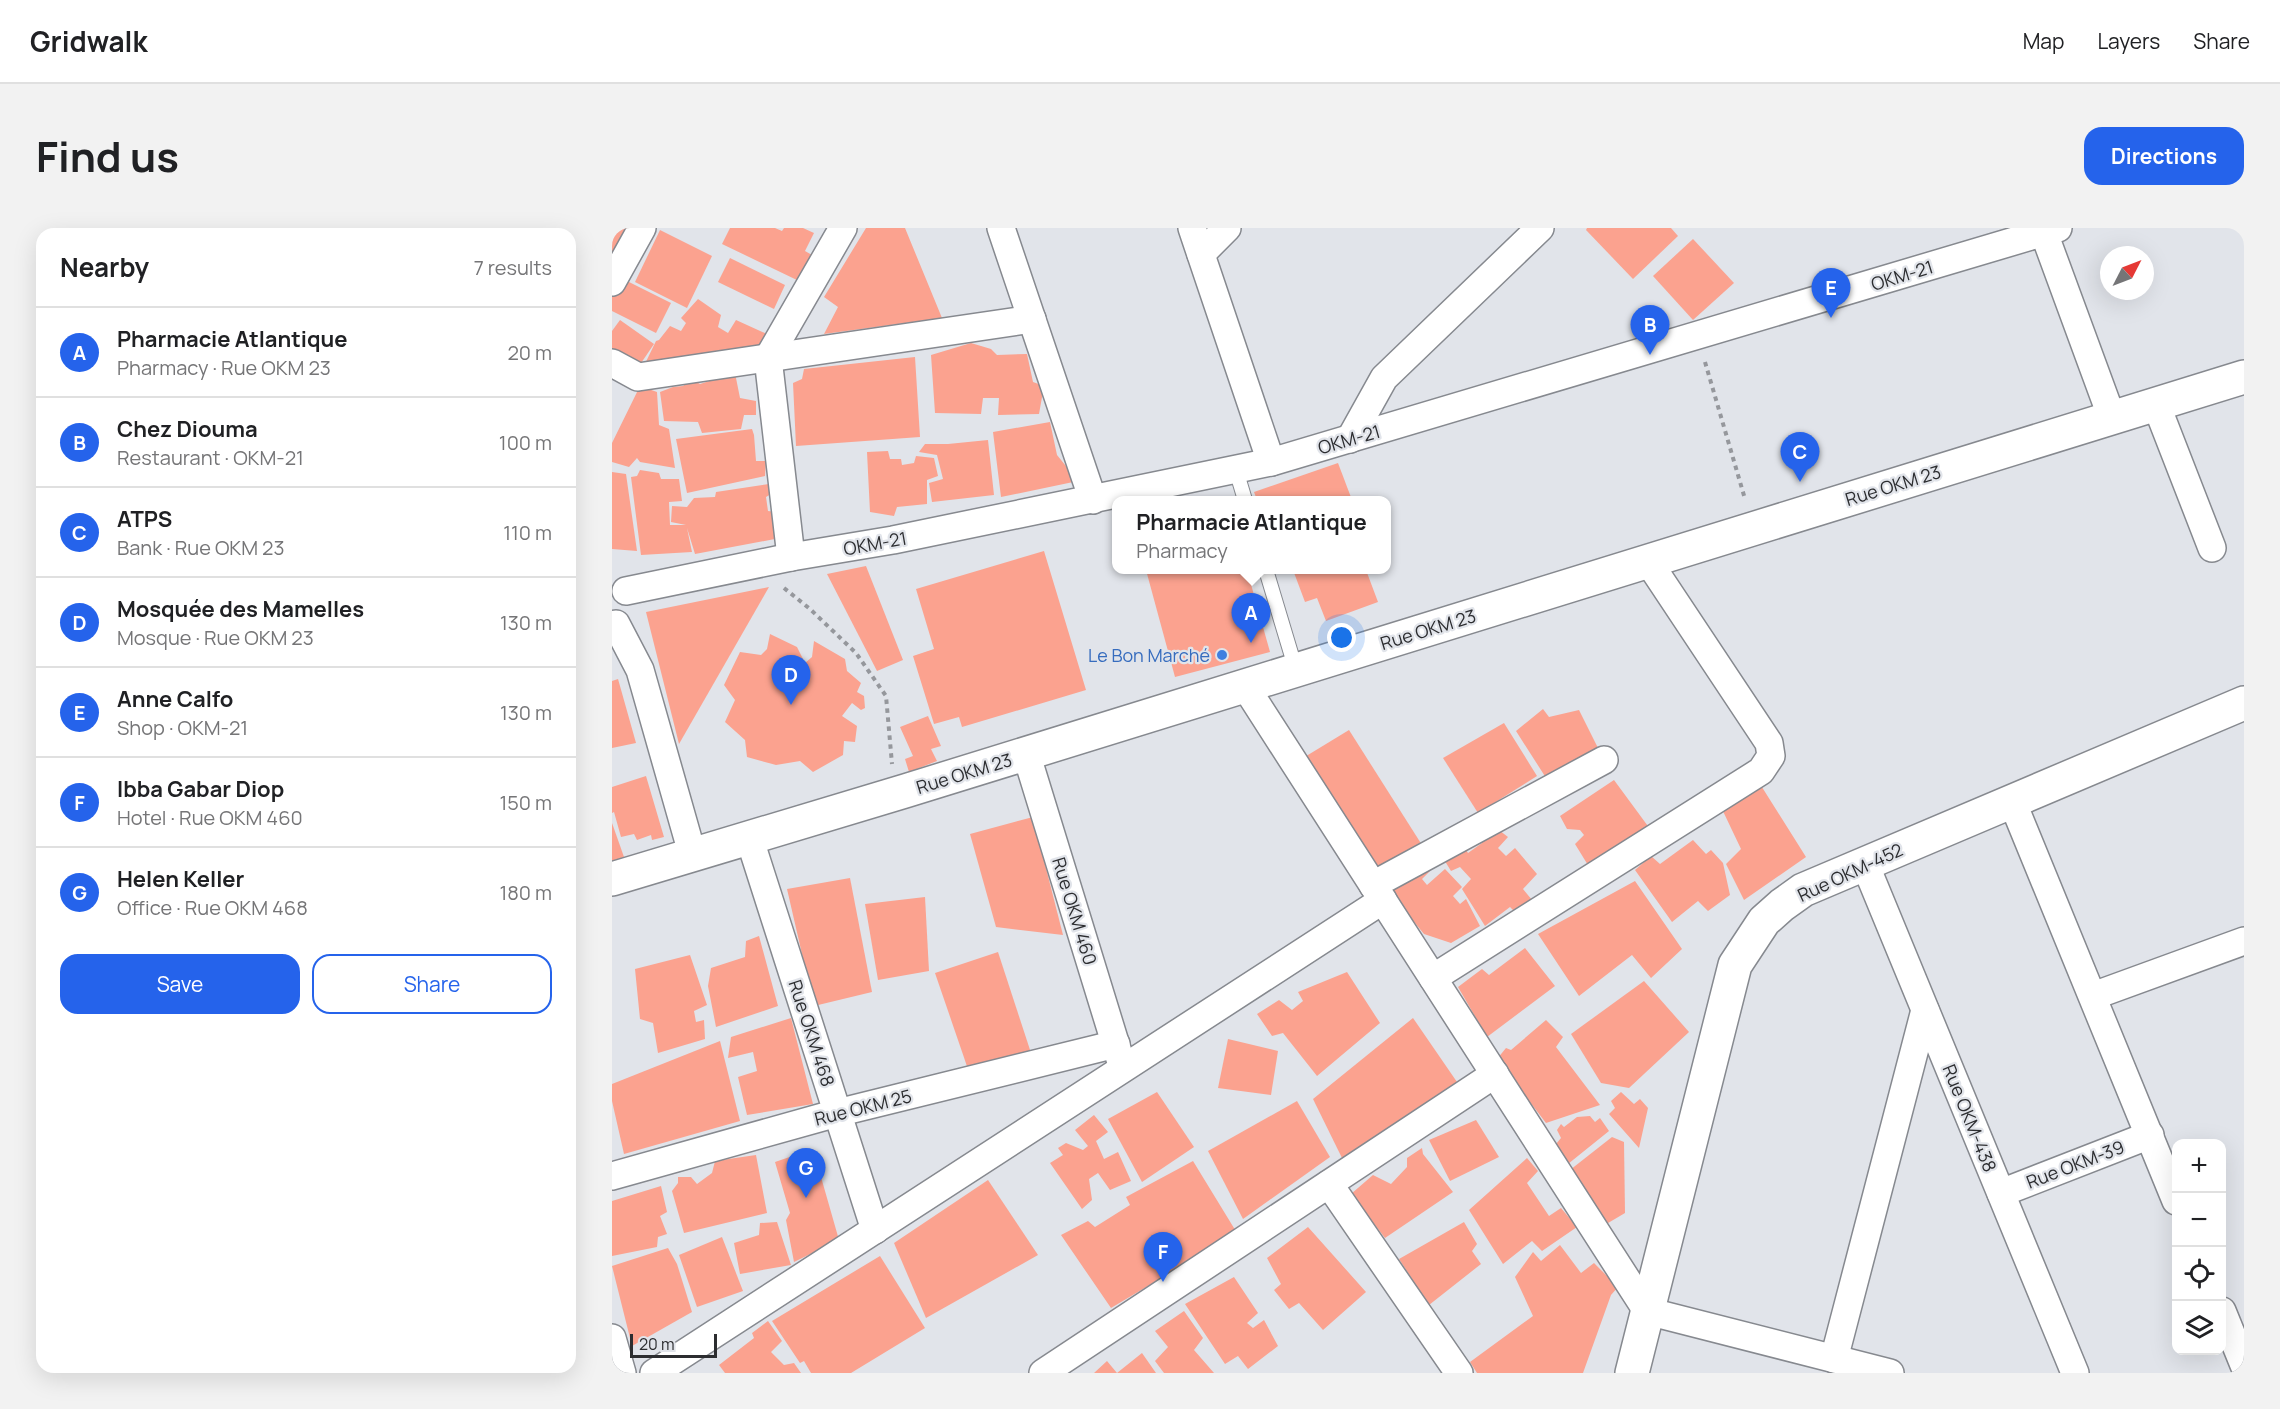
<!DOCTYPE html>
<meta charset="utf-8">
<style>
body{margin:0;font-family:Manrope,sans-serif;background:#f2f2f2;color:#202124}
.controls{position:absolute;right:18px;bottom:18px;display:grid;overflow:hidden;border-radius:12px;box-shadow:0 6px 24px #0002}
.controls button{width:54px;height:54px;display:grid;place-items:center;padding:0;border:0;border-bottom:2px solid #e0e0e0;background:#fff;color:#202124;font:30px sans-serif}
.compass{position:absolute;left:1488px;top:18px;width:54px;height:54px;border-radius:50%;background:#fff;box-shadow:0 6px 24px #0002;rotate:48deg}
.scale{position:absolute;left:18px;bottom:15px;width:87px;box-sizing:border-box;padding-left:6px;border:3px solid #2c2d30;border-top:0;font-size:16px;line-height:21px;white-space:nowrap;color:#2c2d30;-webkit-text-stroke:4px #e1e4ea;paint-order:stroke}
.you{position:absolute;left:730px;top:410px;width:21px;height:21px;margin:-15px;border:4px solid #fff;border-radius:50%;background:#1a73e8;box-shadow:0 0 0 9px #1a73e833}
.badge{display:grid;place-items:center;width:39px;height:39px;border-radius:50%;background:#2563eb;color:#fff;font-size:20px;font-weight:700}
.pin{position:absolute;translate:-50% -50px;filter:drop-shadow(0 2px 3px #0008)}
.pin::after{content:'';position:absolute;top:32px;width:21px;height:18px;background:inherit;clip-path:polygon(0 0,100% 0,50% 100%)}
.popup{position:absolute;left:500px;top:268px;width:279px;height:78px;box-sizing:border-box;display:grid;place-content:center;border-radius:12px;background:#fff;filter:drop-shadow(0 2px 4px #0005);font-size:20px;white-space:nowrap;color:#757577}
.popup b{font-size:22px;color:#202124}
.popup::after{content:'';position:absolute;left:50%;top:100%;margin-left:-12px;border:12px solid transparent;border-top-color:#fff}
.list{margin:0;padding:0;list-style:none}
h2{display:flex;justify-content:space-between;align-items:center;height:78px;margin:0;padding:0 24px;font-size:26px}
h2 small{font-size:20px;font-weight:400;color:#757577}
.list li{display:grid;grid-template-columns:39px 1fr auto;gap:18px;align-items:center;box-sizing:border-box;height:90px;padding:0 24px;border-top:2px solid #e0e0e0}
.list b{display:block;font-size:22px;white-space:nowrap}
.list p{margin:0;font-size:20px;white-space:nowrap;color:#757577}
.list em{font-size:20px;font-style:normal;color:#757577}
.actions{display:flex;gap:12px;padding:18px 24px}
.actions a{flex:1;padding:14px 0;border:2px solid #2563eb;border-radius:18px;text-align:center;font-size:21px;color:#2563eb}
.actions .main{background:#2563eb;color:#fff}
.icon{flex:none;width:33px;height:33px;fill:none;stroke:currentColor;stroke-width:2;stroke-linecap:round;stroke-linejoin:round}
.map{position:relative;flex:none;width:1632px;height:1145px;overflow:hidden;border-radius:18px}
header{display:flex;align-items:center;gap:36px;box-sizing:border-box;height:84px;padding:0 30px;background:#fff;border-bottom:2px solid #e0e0e0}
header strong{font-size:28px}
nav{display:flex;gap:33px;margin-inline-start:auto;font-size:21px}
.intro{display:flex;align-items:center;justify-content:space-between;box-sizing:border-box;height:144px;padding:0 36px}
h1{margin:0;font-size:42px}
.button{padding:15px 27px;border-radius:18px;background:#2563eb;color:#fff;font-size:21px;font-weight:700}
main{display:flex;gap:36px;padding:0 36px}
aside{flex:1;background:#fff;border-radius:18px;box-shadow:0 6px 24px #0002}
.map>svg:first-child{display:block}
.building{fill:#fba28f}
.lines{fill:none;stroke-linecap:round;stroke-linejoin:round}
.service-casing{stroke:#86898f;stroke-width:16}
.minor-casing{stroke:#86898f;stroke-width:30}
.tertiary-casing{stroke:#86898f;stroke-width:36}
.path{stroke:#95979c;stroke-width:4;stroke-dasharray:4.5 4.5;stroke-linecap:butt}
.service{stroke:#fff;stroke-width:14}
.minor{stroke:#fff;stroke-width:27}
.tertiary{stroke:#fff;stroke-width:33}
.shop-dot{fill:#3f7fe0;stroke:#e1e4ea;stroke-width:2}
.labels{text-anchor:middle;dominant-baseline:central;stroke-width:4.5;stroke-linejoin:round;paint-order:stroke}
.street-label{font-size:18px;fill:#2c2d30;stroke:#e1e4ea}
.shop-label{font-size:18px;fill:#366cbe;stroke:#e1e4ea;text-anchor:end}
</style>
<header>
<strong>Gridwalk</strong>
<nav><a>Map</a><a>Layers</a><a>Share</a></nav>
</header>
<div class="intro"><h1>Find us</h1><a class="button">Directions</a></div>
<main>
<aside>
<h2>Nearby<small>7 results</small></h2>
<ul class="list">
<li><span class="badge">A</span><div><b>Pharmacie Atlantique</b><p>Pharmacy · Rue OKM 23</p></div><em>20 m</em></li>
<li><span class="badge">B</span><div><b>Chez Diouma</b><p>Restaurant · OKM-21</p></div><em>100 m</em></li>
<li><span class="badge">C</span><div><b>ATPS</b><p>Bank · Rue OKM 23</p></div><em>110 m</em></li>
<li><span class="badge">D</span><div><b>Mosquée des Mamelles</b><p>Mosque · Rue OKM 23</p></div><em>130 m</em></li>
<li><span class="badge">E</span><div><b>Anne Calfo</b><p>Shop · OKM-21</p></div><em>130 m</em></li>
<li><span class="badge">F</span><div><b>Ibba Gabar Diop</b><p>Hotel · Rue OKM 460</p></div><em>150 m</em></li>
<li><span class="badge">G</span><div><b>Helen Keller</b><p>Office · Rue OKM 468</p></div><em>180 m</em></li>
</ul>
<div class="actions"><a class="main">Save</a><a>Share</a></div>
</aside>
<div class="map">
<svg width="1632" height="1145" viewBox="0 0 1632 1145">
<rect width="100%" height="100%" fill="#e1e4ea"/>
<g class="building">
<path d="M0,0H21L0,28Z"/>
<path d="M118,0H163L170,3L172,0H191L202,5L193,23L200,27L187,53L110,16Z"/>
<path d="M254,0H293L330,90L212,106L226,79L212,69Z"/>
<path d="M975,0H1059L1066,8L1021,51L974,2Z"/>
<path d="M48,2L100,28L75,80L23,54Z"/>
<path d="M1081,11L1122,55L1081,92L1041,48Z"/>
<path d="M118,30L173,57L162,81L106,54Z"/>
<path d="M7,49L59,75L44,105L0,83V64Z"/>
<path d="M86,71L109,87L106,99L116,105L124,92L155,106L148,124L29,144L44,113L47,112L58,98L69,103L74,95L69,90Z"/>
<path d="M8,92L42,116L23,144L0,128V103Z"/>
<path d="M359,115L379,121L385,127L415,126L421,154L432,158L427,186L386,187L387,170H371L369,186L323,185L319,127Z"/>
<path d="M303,129L308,209L184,218L181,155L190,151L192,141Z"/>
<path d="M123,145L128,170L144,173V187H132L129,201L90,205L86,194L52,193L48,164L61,159L71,158L79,151L88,156Z"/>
<path d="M28,158L45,164L47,197L57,201L63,240L28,234L25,230L17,239L0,234V215Z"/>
<path d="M438,194L445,227L466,253L389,269L381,204Z"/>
<path d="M140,201L142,207L144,233H154L153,248L75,265L64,211Z"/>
<path d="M376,212L382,267L320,274L317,255L331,251L325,227L307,224L313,216H336Z"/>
<path d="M276,223L278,231H289L290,237L302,235L304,228L322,230L326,248L315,252V276L285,279L282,288L258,284L255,224Z"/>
<path d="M726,235L740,272H645L642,264Z"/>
<path d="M28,242L47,245L49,251H67L70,273L57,274L58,297H74L59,294L60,278L75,279L82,270L103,269L104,264L157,256L159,266L154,269L156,283L164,284L168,310L83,326L75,300L80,324L29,327L19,249L25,248Z"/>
<path d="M0,244L14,246L25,323L0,321Z"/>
<path d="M432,323L474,462L350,499L347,489L322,496L301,428L322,421L304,361Z"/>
<path d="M254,338L291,432L265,443L215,346Z"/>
<path d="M534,342H635L658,424L563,449Z"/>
<path d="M681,342H754L766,374L714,393L705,370L693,374Z"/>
<path d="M157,359L67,516L34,384Z"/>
<path d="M158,406L185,419L193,435L200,429L202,413L233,431L235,443L249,455L245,464L252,468L253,480L249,482L240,475L230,488L245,498L243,514L232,513L231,527L201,544L188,533L164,537L135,529L133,512L113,494L123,472L112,457L128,424L149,427L155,421Z"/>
<path d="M6,451L24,515L0,520V453Z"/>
<path d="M931,481L937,489L967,482L989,526L936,553L904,503Z"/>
<path d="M316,488L329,518L319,521L325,533L297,544L293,531L301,528L288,499Z"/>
<path d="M892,495L925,548L866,585L831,530Z"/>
<path d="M737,502L810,617L764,646L691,530Z"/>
<path d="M34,548L52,609L40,612L39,607L25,612L22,606L9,609L2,584L0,585V559Z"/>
<path d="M1002,552L1041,605L979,642L963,616L972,607L968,602L955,601L948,588Z"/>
<path d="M1148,556L1194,629L1132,672L1114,636L1129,621L1109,579Z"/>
<path d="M421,589L451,707L384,699L358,606Z"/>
<path d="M0,595L12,629L0,633Z"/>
<path d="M879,596L896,609L886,620L894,628L903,620L925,646L911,661L920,672L907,688L898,679L873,698L850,661L859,651L848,639L839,643L831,630L851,617L856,625L870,615L862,610Z"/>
<path d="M1081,612L1094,626L1099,622L1111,635L1118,667L1096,683L1086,673L1060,694L1023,642L1039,628L1048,636Z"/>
<path d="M814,633L820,641L810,651L815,657L833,641L850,659L841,668L848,676L854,671L868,698L839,715L812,706L775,661Z"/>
<path d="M238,650L260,764L202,778L175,661Z"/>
<path d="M1023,653L1070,721L1039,750L1020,727L967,768L926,706Z"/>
<path d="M313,669L317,743L266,752L253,676Z"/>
<path d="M147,708L166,778L104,799L96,758L99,740L133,729L134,713Z"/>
<path d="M913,720L943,758L875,809L846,759L870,741L877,747Z"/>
<path d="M386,724L420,828L358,847L323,745Z"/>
<path d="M78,727L95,777L82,783L84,794L92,792L93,811L46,825L41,795L28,791L23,741Z"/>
<path d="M735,744L768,795L705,848L671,805L660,808L645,786L667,772L680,782L691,773L686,764Z"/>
<path d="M1032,753L1077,804L1017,860L989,855L959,806Z"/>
<path d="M179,790L201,876L135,887L126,849L145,843L141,824L116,830L119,809Z"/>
<path d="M801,790L845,854L730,930L701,871Z"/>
<path d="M934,792L951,809L944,819L988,877L934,895L885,831L894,820L899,822Z"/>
<path d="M616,811L666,823L659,867L606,860Z"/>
<path d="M108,813L128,893L12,926L0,873V856Z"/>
<path d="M545,864L582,919L530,954L496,891Z"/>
<path d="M1009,864L1022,876L1028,871L1036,880L1027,920L997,886L1003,880L999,873Z"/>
<path d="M685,873L718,929L631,991L596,923Z"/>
<path d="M482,887L496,904L484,913L492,931L506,924L519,953L498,962L486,945L477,951L480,972L470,981L438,935L451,927L446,920L454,915L471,922L476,918L463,902Z"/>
<path d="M978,888L983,894L988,890L997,903L951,940L939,922L949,910L945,902L949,896L952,899L965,889Z"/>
<path d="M864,892L887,929L838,953L817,912Z"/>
<path d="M1000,909L1012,914L1013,985L991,998L958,942Z"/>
<path d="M810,920L811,926L841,964L773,1010L739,966L761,947L779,956L795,939V930Z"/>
<path d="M201,921L227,1012L182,1034L174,992L178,985L163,934Z"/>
<path d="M144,927L155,985L72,1005L60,963L66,955V949H79L85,956L100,945L103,933Z"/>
<path d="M915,930L926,943L915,955L937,988L949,980L965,999L930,1023L920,1013L891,1036L857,982Z"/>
<path d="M581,933L625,1005L499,1080L449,1007L476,993L483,999L518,977L514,969Z"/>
<path d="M376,952L426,1027L314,1090L282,1015Z"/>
<path d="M49,958L55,984L48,988L55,1006L46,1009L45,1019L0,1028V973Z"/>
<path d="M165,994L179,1037L128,1046L122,1015L147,1007L148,995Z"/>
<path d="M852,994L865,1016L860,1023L869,1036L817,1077L787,1031Z"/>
<path d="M696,999L754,1064L711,1102L687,1075L677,1081L662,1062L669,1056L655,1030Z"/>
<path d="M110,1009L131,1063L85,1079L67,1027Z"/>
<path d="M948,1017L969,1045L982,1035L1006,1059L999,1067L971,1145H865L858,1134L921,1088L903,1049L921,1024L929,1033Z"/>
<path d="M56,1020L65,1036L80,1084L20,1118L0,1038Z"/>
<path d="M268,1028L313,1100L239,1145H199L192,1133L188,1135L160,1093Z"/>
<path d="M622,1049L646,1085L635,1095L641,1100L652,1092L666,1118L636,1141L626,1128L613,1136L573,1076Z"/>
<path d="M572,1083L591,1110L582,1122L602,1145H552L543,1133L556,1119L543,1103Z"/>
<path d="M156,1093L170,1113L159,1124L172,1137L182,1135L189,1145H113L107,1137L142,1110L140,1105Z"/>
<path d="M530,1125L544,1145H482L495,1133L505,1145Z"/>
</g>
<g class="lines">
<g class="service-casing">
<g id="service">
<path d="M624,242L633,272"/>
<path d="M654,342L684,442"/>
</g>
</g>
<g class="minor-casing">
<g id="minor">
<path d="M389,0L481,272"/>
<path d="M580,0L659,234"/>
<path d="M1432,5L1500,190"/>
<path d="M589,26L615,0"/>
<path d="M0,54L30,0"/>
<path d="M0,135L26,149L420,91"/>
<path d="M1544,176L1600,320"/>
<path d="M738,211L772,150L928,0"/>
<path d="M179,329L156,130L231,0"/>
<path d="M14,363L179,329L281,312L659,234L1446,0"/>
<path d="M4,396L28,442L80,625"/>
<path d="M633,458L1035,1083L1278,1145"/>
<path d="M414,525L509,834"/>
<path d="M1400,573L1564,973"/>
<path d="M137,609L263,1002"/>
<path d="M1253,636L1463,1145"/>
<path d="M761,657L992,532"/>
<path d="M821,750L1149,543L1159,528L1157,515L1036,333"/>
<path d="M1481,768L1632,713"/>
<path d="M0,948L225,885L504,816"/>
<path d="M717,956L847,1145"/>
<path d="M1389,965L1538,907"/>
<path d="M1610,1083L1632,1137"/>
<path d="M0,1110L10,1145"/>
<path d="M1222,1131L1313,782"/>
<path d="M42,1145L771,672"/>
<path d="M431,1145L883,846"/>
</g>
</g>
<g class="tertiary-casing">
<g id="tertiary">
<path d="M0,651L293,563L1632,149"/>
<path d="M1020,1145L1123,737L1152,693L1170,677L1191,662L1632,475"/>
</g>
</g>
<g class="path">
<path d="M1093,134L1133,271"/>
<path d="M172,360L198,381L244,425L274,468L280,536"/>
</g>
<use href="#service" class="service"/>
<use href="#minor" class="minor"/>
<use href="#tertiary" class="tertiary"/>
</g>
<circle class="shop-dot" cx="610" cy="427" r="6"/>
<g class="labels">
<g class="street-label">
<text transform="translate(1290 47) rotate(-17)">OKM-21</text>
<text transform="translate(737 211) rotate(-16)">OKM-21</text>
<text transform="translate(1281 257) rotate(-17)">Rue OKM 23</text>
<text transform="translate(263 315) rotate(-10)">OKM-21</text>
<text transform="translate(816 401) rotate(-17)">Rue OKM 23</text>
<text transform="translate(352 545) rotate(-17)">Rue OKM 23</text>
<text transform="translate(1238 644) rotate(-25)">Rue OKM-452</text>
<text transform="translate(463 683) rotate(73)">Rue OKM 460</text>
<text transform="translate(200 805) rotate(72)">Rue OKM 468</text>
<text transform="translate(251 879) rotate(-14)">Rue OKM 25</text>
<text transform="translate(1358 890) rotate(68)">Rue OKM-438</text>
<text transform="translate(1463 936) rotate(-21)">Rue OKM-39</text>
</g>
<g class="shop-label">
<text x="598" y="427">Le Bon Marché</text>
</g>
</g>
</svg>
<div class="controls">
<button>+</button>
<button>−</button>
<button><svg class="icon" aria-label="locate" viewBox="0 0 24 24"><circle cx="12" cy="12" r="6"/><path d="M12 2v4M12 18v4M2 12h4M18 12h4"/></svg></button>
<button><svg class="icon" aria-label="layers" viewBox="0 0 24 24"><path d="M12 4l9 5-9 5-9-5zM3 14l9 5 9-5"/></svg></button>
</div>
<svg class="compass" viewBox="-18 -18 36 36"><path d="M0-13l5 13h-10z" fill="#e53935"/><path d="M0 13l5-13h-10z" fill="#757577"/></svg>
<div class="scale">20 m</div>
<div class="you"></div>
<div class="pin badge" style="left:639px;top:415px">A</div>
<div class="popup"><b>Pharmacie Atlantique</b>Pharmacy</div>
<div class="pin badge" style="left:1038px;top:127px">B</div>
<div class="pin badge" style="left:1188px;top:254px">C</div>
<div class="pin badge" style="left:179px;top:477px">D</div>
<div class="pin badge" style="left:1219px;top:90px">E</div>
<div class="pin badge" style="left:551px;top:1054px">F</div>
<div class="pin badge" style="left:194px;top:970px">G</div>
</div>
</main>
